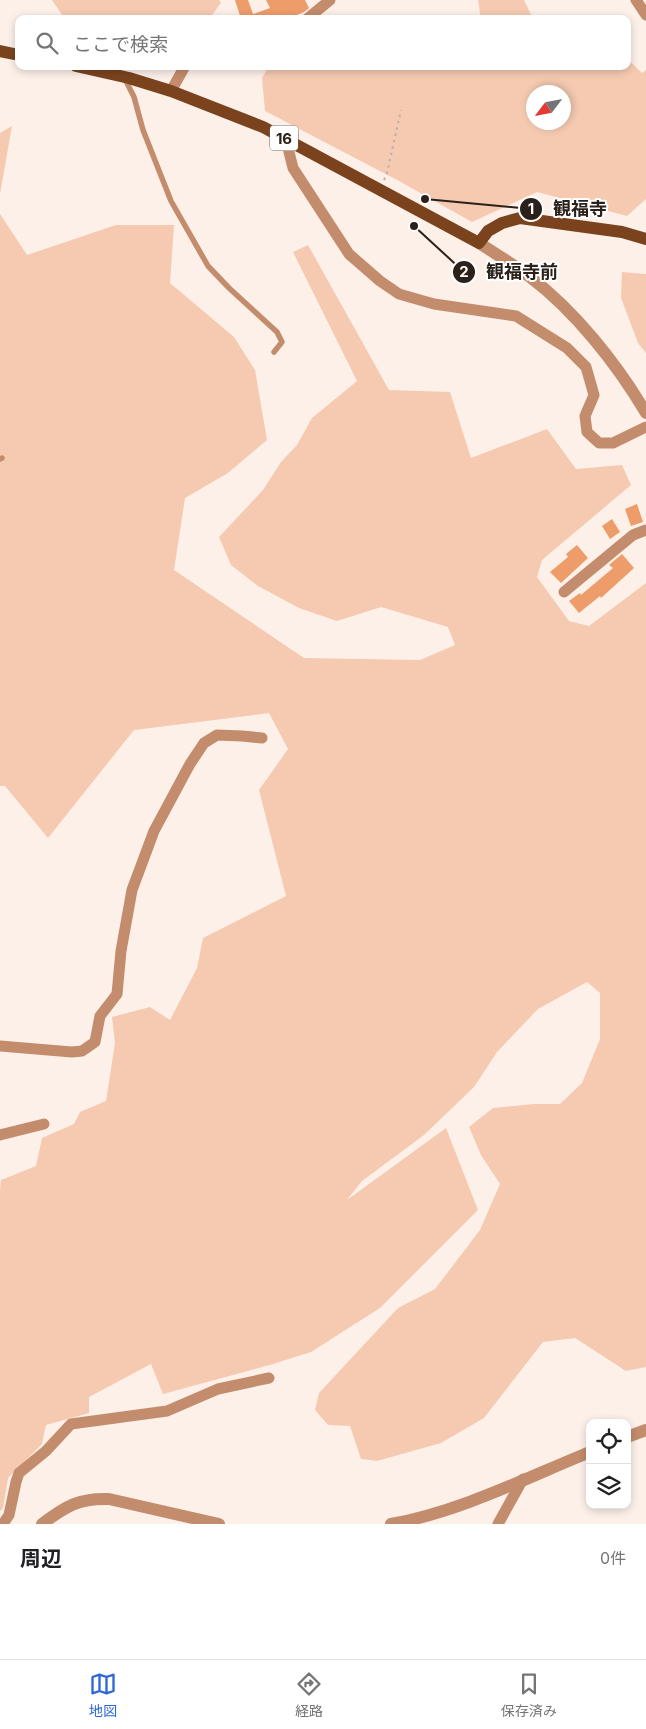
<!DOCTYPE html>
<html lang="ja">
<meta charset="utf-8">
<style>
body{margin:0;font-family:Inter,"Noto Sans JP",sans-serif;background:#f2f2f2;color:#202124}
.controls{position:absolute;right:15px;bottom:15px;display:grid;overflow:hidden;border-radius:10px;box-shadow:0 2px 8px #0003}
.controls button{width:45px;height:45px;display:grid;place-items:center;padding:0;border:0;border-bottom:1px solid #e0e0e0;background:#fff;color:#202124;font:25px sans-serif}
.compass{position:absolute;left:526px;top:85px;width:45px;height:45px;border-radius:50%;background:#fff;box-shadow:0 2px 8px #0003;rotate:238deg}
.list{margin:0;padding:0;list-style:none}
h2{display:flex;justify-content:space-between;align-items:center;height:65px;margin:0;padding:0 20px;font-size:21px}
h2 small{font-size:16px;font-weight:400;color:#757577}
.icon{flex:none;width:28px;height:28px;fill:none;stroke:currentColor;stroke-width:2;stroke-linecap:round;stroke-linejoin:round}
.map{position:relative;flex:none;width:646px;height:1524px;overflow:hidden}
.search{position:absolute;background:#fff;box-shadow:0 2px 8px #0003;left:15px;right:15px;top:15px;height:55px;display:flex;align-items:center;gap:12px;box-sizing:border-box;padding:0 18px;border-radius:10px;color:#757577;font-size:19px}
.sheet{height:135px;background:#fff}
nav{display:flex;justify-content:space-around;align-items:center;box-sizing:border-box;height:70px;border-top:1px solid #e0e0e0;background:#fff;font-size:14px;color:#757577}
nav a{display:grid;justify-items:center;gap:2px}
nav .on{color:#2d67d5}
.map>svg:first-child{display:block}
.green{fill:#f5cab1;fill-rule:evenodd}
.building{fill:#ee9c6a}
.lines{fill:none;stroke-linecap:round;stroke-linejoin:round}
.path{stroke:#bcb0a9;stroke-width:2;stroke-dasharray:2.5 4;stroke-linecap:butt}
.service{stroke:#c38c6c;stroke-width:5.5}
.minor{stroke:#c38c6c;stroke-width:11}
.tertiary{stroke:#c38c6c;stroke-width:12}
.primary{stroke:#7a431e;stroke-width:12}
.labels{text-anchor:middle;dominant-baseline:central;stroke-width:4;stroke-linejoin:round;paint-order:stroke}
.shield{fill:#fff;stroke:#6b635f;stroke-width:1}
.shield-label{font-size:15px;font-weight:bold;fill:#2b201a}
.leader{fill:none;stroke:#2b201a;stroke-width:2}
.callout-dot{fill:#2b201a;stroke:#fff;stroke-width:2}
.mark-label{font-size:15px;text-anchor:middle;font-weight:bold;fill:#fff}
.callout-label{font-size:18px;text-anchor:middle;font-weight:bold;fill:#2b201a;stroke:#fff;stroke-width:4;stroke-linejoin:round;paint-order:stroke}
</style>
<div class="map">
<svg width="646" height="1524" viewBox="0 0 646 1524">
<rect width="100%" height="100%" fill="#fcf0e9"/>
<g class="green">
<path d="M52,0H219L221,3L209,19H65Z"/>
<path d="M478,0H524L533,19H481Z"/>
<path d="M627,58L642,73L646,70V199L627,216L537,192L472,222L399,181L265,111L262,78L269,66H627ZM534,92H564V122H534Z"/>
<path d="M12,126L0,194V133Z"/>
<path d="M0,214L27,255L116,225H174L170,283L234,337L255,370L267,440L228,473L185,498L174,570L304,658L420,660L455,645L448,627L381,607L337,621L299,608L258,586L231,565L219,537L263,490L281,462L297,445L312,418L357,381L293,252L308,245L389,390L450,392L471,458L547,429L576,469L622,465L631,485L542,560L537,577L569,621L589,626L646,583V1367L626,1371L575,1338L543,1342L484,1418L441,1443L377,1461L361,1459L350,1426L328,1425L315,1410L319,1393L398,1308L435,1289L480,1230L500,1184L481,1155L469,1127L493,1108L534,1104H560L582,1083L600,1039V993L587,982L538,1009L497,1052L474,1087L424,1135L362,1181L347,1200L446,1128L478,1210L380,1308L311,1352L273,1364L163,1394L151,1364L89,1397V1413L46,1425L42,1444L8,1478L3,1508L0,1511V1191L1,1180L36,1166L42,1138L74,1124L80,1112L106,1101L115,1043L112,1017L150,1007L170,1020L197,968L203,938L286,896L259,790L288,749L269,713L134,730L48,838L5,786H0Z"/>
<path d="M622,272L646,274V353L638,343L621,298Z"/>
</g>
<g class="building">
<path d="M235,0H248L253,14L270,8L266,0H305L309,8L304,12L287,19H241Z"/>
<path d="M637,504L643,522L631,526L625,509Z"/>
<path d="M612,519L620,532L610,539L602,526Z"/>
<path d="M577,545L588,558L561,583L550,572L568,557L566,554Z"/>
<path d="M622,554L634,568L601,598L600,596L579,613L569,601L580,593L581,595L613,568L609,565Z"/>
</g>
<g class="lines">
<path class="path" d="M384,180L387,173L401,110"/>
<g class="service">
<path d="M124,77L134,97L143,130L171,201L208,266L229,288L277,332L282,342L274,352"/>
<path d="M0,459L2,458"/>
</g>
<g class="minor">
<path d="M636,0L646,15"/>
<path d="M307,19L330,0"/>
<path d="M171,91L185,66"/>
<path d="M292,142L288,148L293,168L349,254L380,281L399,294L434,304L516,316L567,348L586,367L594,395L585,416L587,432L599,443H613L646,427"/>
<path d="M564,592L633,535L646,530"/>
<path d="M0,1046L72,1052L82,1051L95,1042L100,1016L117,994L121,951L132,890L154,831L190,764L204,743L217,735L242,736L262,738"/>
<path d="M0,1135L44,1124"/>
<path d="M3,1524L9,1515L16,1482L19,1473L46,1451L71,1424L167,1411L218,1389L269,1378"/>
<path d="M498,1524L523,1479"/>
</g>
<g class="tertiary">
<path d="M479,243C496,254 514,265 530,277C575,311 617,364 646,413"/>
<path d="M627,1437L646,1430"/>
<path d="M42,1524C66,1506 79,1498 109,1499L219,1524"/>
<path d="M391,1524C459,1512 526,1478 590,1452"/>
</g>
<g class="primary">
<path d="M0,51L19,55"/>
<path d="M76,66L129,78L171,91L263,127L479,243L488,231L502,223L520,218L622,232L646,239"/>
</g>
</g>
<g class="labels">
<rect class="shield" x="270" y="125.5" width="28" height="25" rx="4"/>
<g class="shield-label">
<text x="284" y="138">16</text>
</g>
</g>
<path class="leader" d="M425 199L531 209M414 226L464 272"/>
<g class="callout-dot">
<circle cx="425" cy="199" r="5"/>
<circle cx="414" cy="226" r="5"/>
<circle cx="531" cy="209" r="12"/>
<circle cx="464" cy="272" r="12"/>
</g>
<g class="mark-label">
<text x="531" y="214">1</text>
<text x="464" y="277">2</text>
</g>
<g class="callout-label">
<text x="580" y="215">観福寺</text>
<text x="522" y="278">観福寺前</text>
</g>
</svg>
<div class="controls">
<button><svg class="icon" aria-label="locate" viewBox="0 0 24 24"><circle cx="12" cy="12" r="6"/><path d="M12 2v4M12 18v4M2 12h4M18 12h4"/></svg></button>
<button><svg class="icon" aria-label="layers" viewBox="0 0 24 24"><path d="M12 4l9 5-9 5-9-5zM3 14l9 5 9-5"/></svg></button>
</div>
<svg class="compass" viewBox="-18 -18 36 36"><path d="M0-13l5 13h-10z" fill="#e53935"/><path d="M0 13l5-13h-10z" fill="#757577"/></svg>
<div class="search"><svg class="icon" aria-label="search" viewBox="0 0 24 24"><circle cx="10" cy="10" r="6"/><path d="M15 15l6 6"/></svg>ここで検索</div>
</div>
<section class="sheet">
<h2>周辺<small>0件</small></h2>
<ul class="list">
</ul>
</section>
<nav>
<a class="on"><svg class="icon" aria-label="map" viewBox="0 0 24 24"><path d="M3 6l6-2 6 2 6-2v14l-6 2-6-2-6 2zM9 4v14M15 6v14"/></svg>地図</a>
<a><svg class="icon" aria-label="directions" viewBox="0 0 24 24"><path d="M12 3l9 9-9 9-9-9zM9 14v-3h6M13 9l2 2-2 2"/></svg>経路</a>
<a><svg class="icon" aria-label="saved" viewBox="0 0 24 24"><path d="M7 4h10v16l-5-4-5 4z"/></svg>保存済み</a>
</nav>
